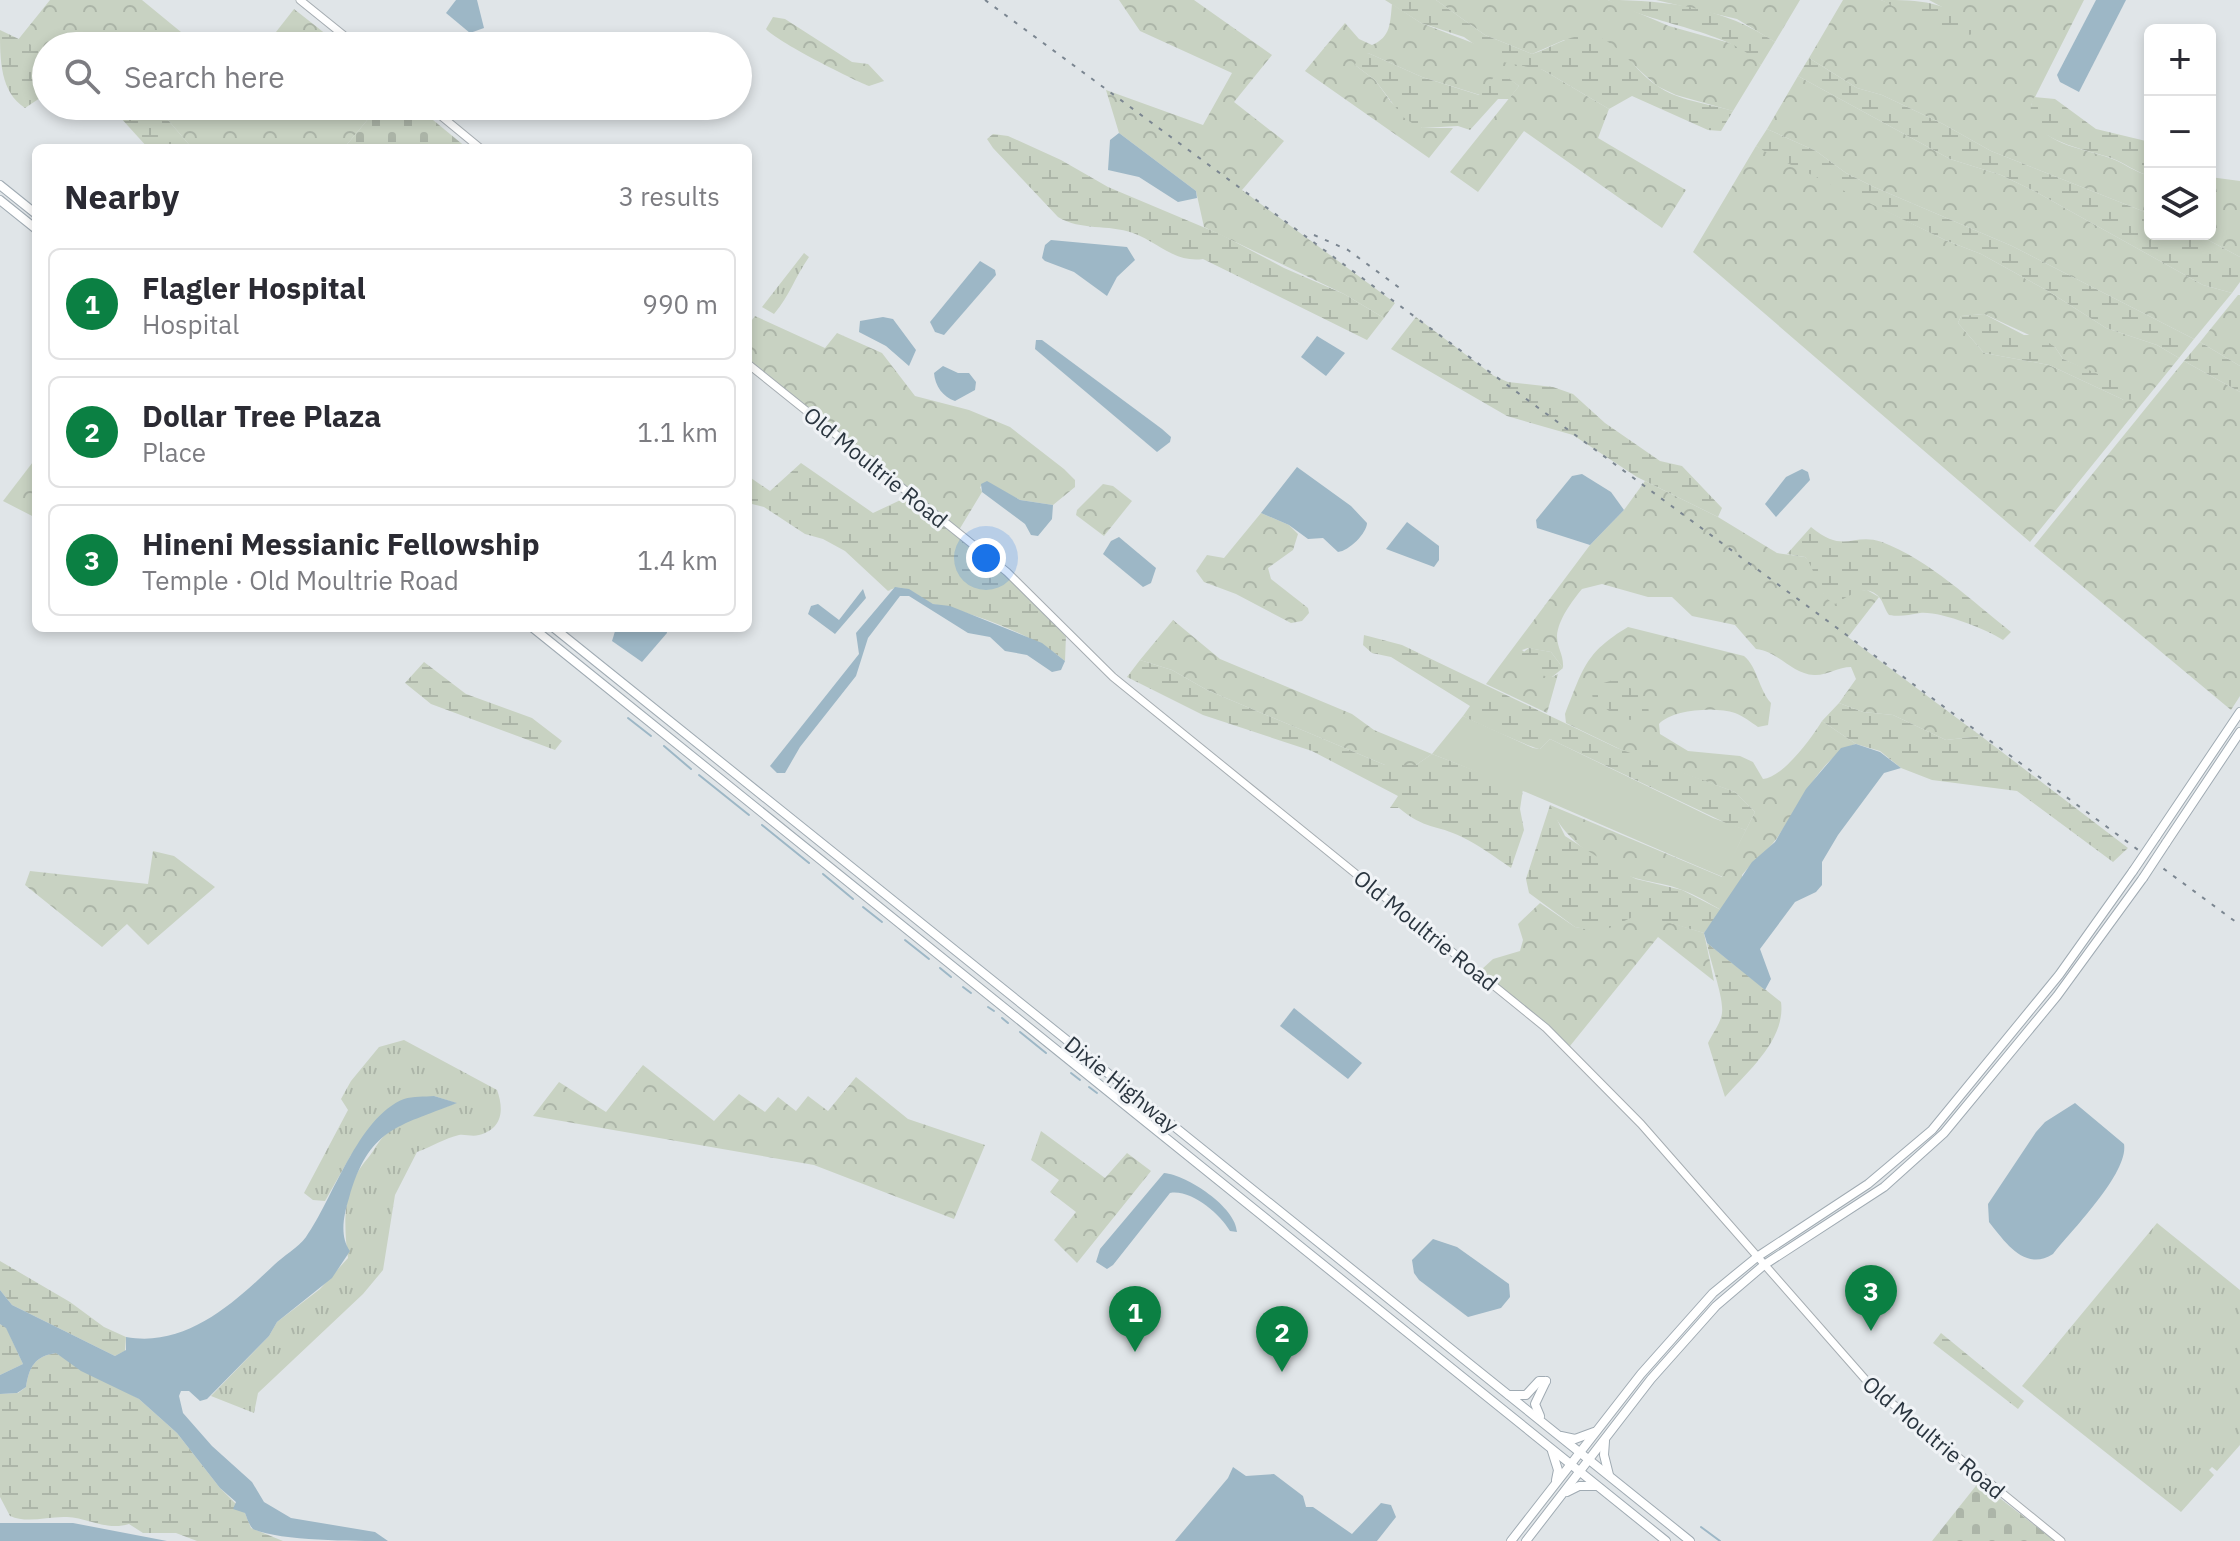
<!DOCTYPE html>
<meta charset="utf-8">
<style>
body{margin:0;font-family:"IBM Plex Sans",sans-serif;background:#f7f7f7;color:#2b2b33}
.controls{position:absolute;right:24px;top:24px;display:grid;overflow:hidden;border-radius:12px;box-shadow:0 4px 12px #0003}
.controls button{width:72px;height:72px;display:grid;place-items:center;padding:0;border:0;border-bottom:2px solid #e1e1e2;background:#fff;color:#2b2b33;font:40px sans-serif}
.you{position:absolute;left:986px;top:558px;width:28px;height:28px;margin:-20px;border:6px solid #fff;border-radius:50%;background:#1a73e8;box-shadow:0 0 0 12px #1a73e833}
.badge{display:grid;place-items:center;width:52px;height:52px;border-radius:50%;background:#0b8043;color:#fff;font-size:26px;font-weight:700}
.pin{position:absolute;translate:-50% -66px;filter:drop-shadow(0 2px 4px #0008)}
.pin::after{content:'';position:absolute;top:42px;width:28px;height:24px;background:inherit;clip-path:polygon(0 0,100% 0,50% 100%)}
.list{margin:0;padding:0;list-style:none}
h2{display:flex;justify-content:space-between;align-items:center;height:104px;margin:0;padding:0 32px;font-size:34px}
h2 small{font-size:26px;font-weight:400;color:#7c7c81}
.list li{display:grid;grid-template-columns:52px 1fr auto;gap:24px;align-items:center;box-sizing:border-box;height:112px;margin:0 16px 16px;padding:0 16px;border:2px solid #e1e1e2;border-radius:12px}
.list b{display:block;font-size:30px;white-space:nowrap}
.list p{margin:0;font-size:26px;white-space:nowrap;color:#7c7c81}
.list em{font-size:26px;font-style:normal;color:#7c7c81}
.icon{flex:none;width:44px;height:44px;fill:none;stroke:currentColor;stroke-width:2;stroke-linecap:round;stroke-linejoin:round}
.map{position:relative;flex:none;width:2240px;height:1541px;overflow:hidden}
.search{position:absolute;background:#fff;box-shadow:0 4px 12px #0003;left:32px;top:32px;width:720px;height:88px;display:flex;align-items:center;gap:20px;box-sizing:border-box;padding:0 28px;border-radius:44px;color:#7c7c81;font-size:30px}
.panel{position:absolute;background:#fff;box-shadow:0 4px 12px #0003;left:32px;top:144px;width:720px;height:488px;border-radius:12px}
.map>svg:first-child{display:block}
.grass{fill:#c8d2c2}
.forest{fill:url(#forest-crowns);fill-rule:evenodd}
.wetland{fill:url(#wetland-marsh)}
.cemetery{fill:url(#cemetery-stones)}
.park{fill:url(#park-tufts)}
.water{fill:#9db7c6}
.lines{fill:none;stroke-linecap:round;stroke-linejoin:round}
.stream{stroke:#9db7c6;stroke-width:2}
.secondary-casing{stroke:#a6adb2;stroke-width:9}
.primary-casing{stroke:#a0abb3;stroke-width:10}
.secondary{stroke:#fff;stroke-width:7}
.primary{stroke:#fff;stroke-width:8}
.rail{stroke:#7b8691;stroke-width:2;stroke-dasharray:4 8;stroke-linecap:butt}
.primary-bridge-casing{stroke:#a0abb3;stroke-width:10;stroke-linecap:butt}
.primary-bridge{stroke:#fff;stroke-width:8}
.labels{text-anchor:middle;dominant-baseline:central;stroke-width:6;stroke-linejoin:round;paint-order:stroke}
.street-label{font-size:22px;fill:#2a353f;stroke:#f0f3f6}
</style>
<div class="map">
<svg width="2240" height="1541" viewBox="0 0 2240 1541">
<defs>
<pattern id="forest-crowns" width="20" height="18" patternUnits="userSpaceOnUse" patternTransform="scale(2)"><rect width="20" height="18" fill="#c8d2c2"/><path d="M2 6a3 3 0 1 1 6 0M12 15a3 3 0 1 1 6 0" fill="none" stroke="#acb5a8"/></pattern>
<pattern id="wetland-marsh" width="20" height="14" patternUnits="userSpaceOnUse" patternTransform="scale(2)"><rect width="20" height="14" fill="#c8d2c2"/><path d="M1 5h8M5 5V1M11 12h8M15 12V8" fill="none" stroke="#acb5a8"/></pattern>
<pattern id="cemetery-stones" width="16" height="16" patternUnits="userSpaceOnUse" patternTransform="scale(2)"><rect width="16" height="16" fill="#c8d2c2"/><path d="M2 7V4a2 2 0 0 1 4 0v3zM10 15v-3a2 2 0 0 1 4 0v3z" fill="#acb5a8"/></pattern>
<pattern id="park-tufts" width="24" height="20" patternUnits="userSpaceOnUse" patternTransform="scale(2)"><rect width="24" height="20" fill="#c8d2c2"/><path d="M3 7l-1-3M5 7V3M7 7l1-3M15 17l-1-3M17 17v-4M19 17l1-3" fill="none" stroke="#acb5a8"/></pattern>
</defs>
<rect width="100%" height="100%" fill="#e0e5e8"/>
<path class="grass" d="M1463,716L1533,748L1540,749L1550,739L1713,818L1746,830L1723,877C1624,836 1531,792 1432,754Z"/>
<g class="forest">
<path d="M50,0H142L198,46H46V52L17,41Z"/>
<path d="M1119,0H1194L1272,55L1234,102L1284,141L1242,190L1395,303L1384,318L1344,294L1204,227L1196,191L1119,133L1106,90L1203,125L1232,73L1140,31Z"/>
<path d="M1436,0H1608L1669,26L1733,44L1752,54L1761,65L1733,111L1676,95L1657,86L1616,49L1564,40L1532,54L1485,35Z"/>
<path d="M1656,0H1800L1775,42L1737,19Z"/>
<path d="M1843,0H1881L1908,11L1942,7L1929,0H2084L2031,105C2037,146 2078,146 2110,158C2124,163 2134,172 2150,176V214L1991,151L1943,124L1882,95L1857,88L1809,58Z"/>
<path d="M1392,4L1421,23L1543,70L1609,109L1598,138L1686,190L1662,228L1524,131L1478,192L1450,172L1519,86L1499,72L1480,95L1422,77L1368,53L1355,65L1375,80L1391,102L1422,128H1453L1429,158L1305,71L1345,23L1359,39L1372,45C1391,37 1390,23 1392,4Z"/>
<path d="M294,9L341,46H265Z"/>
<path d="M773,17L785,19L852,62L868,64L884,81L869,86C851,79 776,41 766,29Z"/>
<path d="M1798,76L1950,159L2001,175L2036,192L2203,285L2232,293L2194,339L2012,246L1874,187L1846,173L1816,151L1767,129Z"/>
<path d="M156,106H379L344,148H192Z"/>
<path d="M1756,146L1945,240L1981,254L2048,291L2106,328L2157,345L2179,358L2030,542L1693,252ZM1984,314L2055,347L2063,359L2097,375L2124,400L2049,365L1984,353L1958,323L1961,316Z"/>
<path d="M2210,177L2240,181V257L2197,234H2210Z"/>
<path d="M2238,295H2240V366L2200,342Z"/>
<path d="M755,316L825,348L837,333L882,353L915,396L969,410L1010,427L1064,469L1075,480V487L1053,505L1020,500L987,482L980,487L982,492L959,530L748,360V325Z"/>
<path d="M2184,361L2240,392V696L2231,710L2034,546Z"/>
<path d="M36,458V518L3,501Z"/>
<path d="M1645,481L1718,517L1777,553L1805,557L1816,569L1824,594L1867,590L1879,597L1848,637L1981,736L1946,740L1893,715L1863,712L1839,703L1856,679L1851,667C1838,667 1826,676 1814,675C1792,674 1778,651 1756,649L1735,625L1692,616L1672,597H1648L1602,584L1582,589C1572,601 1558,620 1557,636C1557,648 1564,655 1563,668L1551,652L1528,648L1522,650L1552,677L1558,674L1547,713L1486,684L1590,545L1624,510Z"/>
<path d="M1103,484L1113,486L1132,501L1104,536L1076,515L1077,510Z"/>
<path d="M1261,513L1289,525L1298,534L1293,550L1268,568L1271,579L1308,608L1309,613L1302,621L1291,623L1236,594L1204,582L1196,571L1207,555L1224,558Z"/>
<path d="M1173,620L1220,659L1352,714L1374,730L1432,754L1416,765H1385L1207,690L1172,670L1140,660Z"/>
<path d="M1628,627L1744,656C1758,668 1758,688 1771,703L1768,725L1758,727C1751,722 1743,716 1735,713C1716,707 1673,709 1659,724L1660,734L1688,751L1740,756L1753,762L1763,779C1783,777 1811,739 1822,721L1856,744C1822,753 1796,811 1777,838C1768,851 1752,862 1742,875V882L1721,910C1709,903 1696,895 1682,890C1668,884 1654,883 1639,879C1608,872 1558,835 1550,805L1722,877L1755,812L1735,792L1632,755L1566,723L1565,714C1583,670 1584,653 1628,627Z"/>
<path d="M153,851L174,856L215,887L148,945L127,924L102,947L25,885L30,871L148,884Z"/>
<path d="M1540,903L1575,927L1601,931L1639,913L1704,933L1714,981L1658,937L1570,1046L1481,970L1493,959L1520,951L1523,940L1518,924Z"/>
<path d="M643,1065L714,1121L739,1094L765,1112L778,1097L796,1111L808,1096L828,1111L856,1077L908,1119L985,1145L954,1219L814,1165L533,1116L559,1082L606,1112Z"/>
<path d="M1041,1131L1105,1178L1127,1153L1151,1171L1077,1263L1054,1240L1076,1212L1050,1192L1059,1180L1031,1160Z"/>
</g>
<g class="wetland">
<path d="M1385,0H1436L1485,35L1532,54C1550,49 1566,36 1585,35C1613,33 1635,71 1656,85C1678,101 1707,103 1733,111L1721,131L1708,130L1632,96L1609,109L1543,70L1498,61L1464,37L1421,23Z"/>
<path d="M1608,0C1667,0 1725,8 1775,42L1761,65C1731,30 1651,25 1608,0Z"/>
<path d="M1881,0C1921,0 1945,1 1977,27L1975,33C1951,44 1905,11 1881,0Z"/>
<path d="M0,30L46,52V94L25,108C0,92 0,60 0,30Z"/>
<path d="M1368,53L1422,77L1479,95L1499,71L1519,86L1509,99H1498L1470,130L1458,126L1422,128L1412,123L1403,117L1375,80L1355,65L1358,56Z"/>
<path d="M1809,58L1857,88L1882,95L1943,124L1991,151L2150,214V234H2197L2240,257V282L2232,293L2203,285L2036,192L2001,175L1950,159L1798,76Z"/>
<path d="M2034,97L2055,99L2096,129L2150,142V176C2135,172 2125,163 2111,158C2087,149 2014,139 2034,97Z"/>
<path d="M110,106H156L192,148H148Z"/>
<path d="M1767,129L1816,151L1846,173L1874,187L2012,246L2194,339L2179,358L2157,345L2106,328L2048,291L1981,254L1945,240L1769,154L1756,146Z"/>
<path d="M993,134L1008,136L1061,160L1108,187L1222,235L1284,268L1344,294L1384,318L1367,340L1203,259C1174,263 1158,242 1133,233C1108,224 1081,231 1058,217L993,148L987,139Z"/>
<path d="M1984,314L2024,335H2037L2055,347L2063,359L2142,393L2137,399L2124,400L2049,365L1984,353L1958,323L1961,316Z"/>
<path d="M1416,317L1494,376L1508,382L1553,387L1573,394L1605,423L1660,461L1682,466L1722,508L1718,517L1637,477L1573,435L1507,416L1391,349Z"/>
<path d="M2200,342L2240,366V392L2184,361Z"/>
<path d="M801,463L873,513L909,496L1005,574L1066,635L1065,661C1033,634 973,613 933,604C923,602 916,591 906,589C899,587 895,587 888,591L845,551L823,539L805,534L764,507L748,503V476L770,491Z"/>
<path d="M1811,527C1845,555 1852,532 1882,542C1929,560 1972,601 2011,632L2003,640C1986,629 1940,611 1920,613C1908,615 1901,617 1889,615C1885,610 1883,601 1879,597C1865,582 1848,597 1835,604C1817,596 1817,571 1805,557L1787,554Z"/>
<path d="M1364,635L1402,645L1617,748L1735,792L1755,812L1746,830L1730,825L1550,739L1540,749C1532,748 1472,721 1463,716L1470,706L1391,657L1372,653L1363,645Z"/>
<path d="M1529,648L1551,652L1563,668L1552,677L1526,673L1516,658Z"/>
<path d="M1140,660L1172,670L1207,690L1385,765H1416L1432,754L1523,789L1520,809L1524,830L1511,868C1495,857 1479,845 1462,837C1436,824 1425,830 1399,808H1390L1398,796L1312,751L1203,715L1127,677Z"/>
<path d="M424,662L466,694L532,718L562,741L555,750L431,704L405,683Z"/>
<path d="M1613,680L1622,681L1648,703L1649,716L1643,721L1621,719L1593,700L1591,687Z"/>
<path d="M1839,703L1863,712L1893,715L1946,740L1981,736L2128,848L2113,862L2017,791L1932,780L1901,768L1880,751L1856,744L1822,721Z"/>
<path d="M1550,805L1565,836L1613,867L1636,879L1682,890L1721,910L1704,933L1639,914L1601,932L1575,927L1529,893L1526,879Z"/>
<path d="M1707,943L1781,1002C1786,1039 1748,1071 1725,1097L1708,1043C1712,1034 1721,1023 1722,1013C1724,997 1710,962 1707,943Z"/>
<path d="M0,1261L70,1302L104,1327L126,1337L125,1351L115,1356L12,1305L0,1290Z"/>
<path d="M0,1324L6,1327L23,1364L0,1375Z"/>
<path d="M1941,1333L2024,1401L2018,1409L1933,1343Z"/>
<path d="M56,1353L139,1399L177,1433L220,1488L245,1513L251,1528L283,1541H197L176,1533H143L129,1524C107,1531 88,1518 67,1517C48,1516 28,1524 10,1516L0,1497V1394L18,1393L26,1387C29,1367 35,1356 56,1353Z"/>
</g>
<g class="cemetery">
<path d="M379,106H416L467,148H344Z"/>
<path d="M1979,1482L2055,1541H1932Z"/>
</g>
<g class="park">
<path d="M804,253L809,257C795,277 790,295 774,314L762,307Z"/>
<path d="M404,1040L497,1090C504,1109 503,1129 479,1135C472,1137 465,1134 459,1135C445,1138 431,1147 417,1152L395,1195L383,1270L363,1294L258,1393L254,1413L211,1396L269,1336L277,1322L320,1289L348,1258C343,1222 343,1186 368,1158C376,1148 380,1137 392,1129C412,1116 434,1112 456,1103L434,1096L351,1155L325,1201L313,1200L304,1193L348,1110L341,1099L351,1081L379,1047Z"/>
<path d="M2157,1223L2240,1290V1445L2217,1471L2212,1467L2209,1470L2214,1475L2181,1512L2022,1386Z"/>
</g>
<g class="water">
<path d="M456,0H477L484,28L470,33L446,13Z"/>
<path d="M2096,0H2126L2079,92L2060,82L2057,75Z"/>
<path d="M1119,133L1196,191L1197,198L1178,202L1139,177L1108,170L1110,140Z"/>
<path d="M1051,240L1127,247L1135,260L1117,277L1107,296L1074,272L1045,261L1042,258L1045,245Z"/>
<path d="M980,261L995,270L996,275L944,335L935,332L930,322Z"/>
<path d="M883,317L893,319L916,350L909,366L886,346L859,332L860,321Z"/>
<path d="M1317,336L1345,353L1326,376L1301,357Z"/>
<path d="M1036,340H1042L1162,429L1171,437L1170,442L1157,452L1035,349Z"/>
<path d="M943,366L958,373H969L976,382L975,390L955,401C943,397 935,386 934,373Z"/>
<path d="M1297,467L1351,506L1367,523C1367,533 1349,551 1338,552L1323,538L1308,539L1289,525L1261,513Z"/>
<path d="M1802,469L1808,472L1810,480L1776,517L1765,504L1786,477Z"/>
<path d="M1582,474L1611,492L1624,510L1590,545L1537,528L1536,520L1572,476Z"/>
<path d="M987,481L1020,500L1053,505L1052,519L1038,536L1031,535L1025,524L982,492L981,484Z"/>
<path d="M1407,522L1439,546V560L1434,567L1386,549Z"/>
<path d="M1119,537L1156,568L1151,583L1143,587L1103,554L1111,541Z"/>
<path d="M895,587L909,589L933,604L950,606L1042,643L1065,661L1061,670L1052,672L1027,655L1005,651L990,637L968,633L909,596H900L868,638L856,676L800,747L785,773H777L770,766L859,654L856,633Z"/>
<path d="M863,589L866,598L835,634L808,614L811,606L818,604L839,620Z"/>
<path d="M616,628H666L667,633L642,662L612,641Z"/>
<path d="M1856,744L1880,752L1901,768L1884,773L1838,835L1822,862V885L1816,892L1795,902L1760,949L1771,979L1765,990L1707,943L1704,933L1752,862L1775,842L1806,789L1841,748Z"/>
<path d="M1294,1008L1362,1063L1348,1079L1280,1026Z"/>
<path d="M434,1096L457,1103C397,1127 369,1128 349,1198C344,1214 339,1236 350,1251L332,1278L277,1322L269,1336L207,1399L200,1401L189,1391H181L179,1396L183,1413L212,1446L252,1482L264,1502L291,1518L375,1532L388,1541C354,1541 279,1541 253,1529C249,1525 247,1518 245,1513L233,1509L236,1502L220,1488L177,1433L139,1399L81,1371L56,1353C35,1356 29,1367 26,1387L17,1393L0,1394V1375L23,1364L6,1328L0,1324V1290L12,1305L115,1356L126,1350V1337C186,1348 234,1303 274,1265C283,1256 298,1248 306,1237C333,1199 358,1117 404,1099C413,1096 425,1097 434,1096Z"/>
<path d="M2075,1103L2124,1144C2129,1173 2071,1231 2053,1254C2025,1272 2005,1242 1989,1222L1988,1204L2036,1132L2045,1122Z"/>
<path d="M1164,1173C1187,1175 1236,1207 1237,1232L1230,1231C1220,1214 1191,1189 1170,1193L1113,1265L1107,1269L1096,1262L1100,1249Z"/>
<path d="M1433,1239L1457,1247L1509,1284L1510,1297L1501,1308L1468,1317L1419,1280L1414,1273L1412,1260Z"/>
<path d="M1233,1467L1246,1476L1274,1474L1303,1496L1306,1507H1313L1352,1534L1381,1503L1391,1505L1396,1517L1377,1541H1175L1228,1478Z"/>
<path d="M0,1523H73L167,1541H0Z"/>
</g>
<g class="lines">
<g class="stream">
<path d="M628,718L651,736"/>
<path d="M664,746L691,769"/>
<path d="M699,775L749,815"/>
<path d="M762,825L809,863"/>
<path d="M823,874L853,899"/>
<path d="M863,907L882,922"/>
<path d="M905,940L929,959"/>
<path d="M940,968L951,977"/>
<path d="M963,987L971,993"/>
<path d="M988,1007L994,1011"/>
<path d="M1002,1018L1008,1023"/>
<path d="M1020,1032L1046,1053"/>
<path d="M1071,1073L1080,1080"/>
<path d="M1089,1087L1097,1093"/>
<path d="M1701,1527L1720,1541"/>
</g>
<g class="secondary-casing">
<g id="secondary">
<path d="M300,0L357,46"/>
<path d="M429,106L480,148"/>
<path d="M748,364L1007,572L1113,677L1546,1028L1641,1124L1872,1387L2061,1541"/>
</g>
</g>
<g class="primary-casing">
<g id="primary">
<path d="M0,185L36,214"/>
<path d="M0,200L36,229"/>
<path d="M533,628L1666,1541"/>
<path d="M554,628L1690,1541"/>
<path d="M2156,837L2240,712"/>
<path d="M2166,843L2240,732"/>
<path d="M1509,1395H1526L1539,1381H1546"/>
<path d="M1540,1416L1535,1404L1546,1381"/>
<path d="M1561,1436L1575,1439L1594,1432"/>
<path d="M1605,1441L1604,1455L1609,1475"/>
<path d="M1552,1451L1558,1470L1556,1480"/>
<path d="M1567,1492L1579,1486H1596"/>
<path d="M1511,1541L1641,1374L1713,1293L1757,1257L1868,1184L1932,1130L2059,975L2133,871"/>
<path d="M1526,1541L1651,1379L1716,1306L1764,1265L1884,1187L1944,1133L2057,996L2143,878"/>
</g>
</g>
<use href="#secondary" class="secondary"/>
<use href="#primary" class="primary"/>
<g class="rail">
<path d="M985,0L2240,925"/>
<path d="M1314,235L1348,250L1401,289"/>
</g>
<g class="primary-bridge-casing">
<g id="primary-bridge">
<path d="M2133,871L2156,837"/>
<path d="M2143,878L2166,843"/>
</g>
</g>
<use href="#primary-bridge" class="primary-bridge"/>
</g>
<g class="labels">
<g class="street-label">
<text transform="translate(876 467) rotate(39)">Old Moultrie Road</text>
<text transform="translate(1426 930) rotate(39)">Old Moultrie Road</text>
<text transform="translate(1122 1084) rotate(39)">Dixie Highway</text>
<text transform="translate(1934 1437) rotate(40)">Old Moultrie Road</text>
</g>
</g>
</svg>
<div class="controls">
<button>+</button>
<button>−</button>
<button><svg class="icon" aria-label="layers" viewBox="0 0 24 24"><path d="M12 4l9 5-9 5-9-5zM3 14l9 5 9-5"/></svg></button>
</div>
<div class="you"></div>
<div class="pin badge" style="left:1135px;top:1352px">1</div>
<div class="pin badge" style="left:1282px;top:1372px">2</div>
<div class="pin badge" style="left:1871px;top:1331px">3</div>
<div class="search"><svg class="icon" aria-label="search" viewBox="0 0 24 24"><circle cx="10" cy="10" r="6"/><path d="M15 15l6 6"/></svg>Search here</div>
<section class="panel">
<h2>Nearby<small>3 results</small></h2>
<ul class="list">
<li><span class="badge">1</span><div><b>Flagler Hospital</b><p>Hospital</p></div><em>990 m</em></li>
<li><span class="badge">2</span><div><b>Dollar Tree Plaza</b><p>Place</p></div><em>1.1 km</em></li>
<li><span class="badge">3</span><div><b>Hineni Messianic Fellowship</b><p>Temple · Old Moultrie Road</p></div><em>1.4 km</em></li>
</ul>
</section>
</div>
